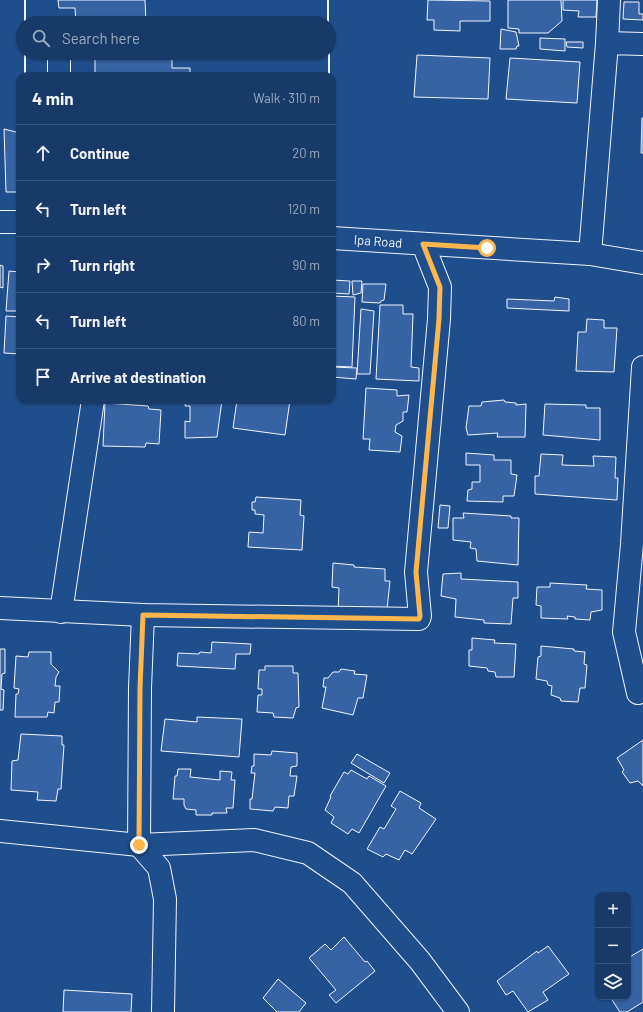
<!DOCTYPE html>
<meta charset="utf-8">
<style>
body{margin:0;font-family:Barlow,sans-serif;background:#20416f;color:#f1f3f6}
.controls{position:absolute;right:12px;bottom:12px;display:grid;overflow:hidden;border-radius:8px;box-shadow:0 1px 3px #0004}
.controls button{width:36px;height:36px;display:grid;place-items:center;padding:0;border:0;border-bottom:1px solid #36547d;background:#173a69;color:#f1f3f6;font:20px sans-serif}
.stop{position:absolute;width:12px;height:12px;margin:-9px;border:3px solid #ffb74d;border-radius:50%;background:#fff}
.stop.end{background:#ffb74d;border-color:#fff;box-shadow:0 1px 4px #0008}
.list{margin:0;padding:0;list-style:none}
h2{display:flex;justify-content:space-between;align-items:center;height:52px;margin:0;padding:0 16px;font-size:17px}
h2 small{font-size:13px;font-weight:400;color:#9eadc0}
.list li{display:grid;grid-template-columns:26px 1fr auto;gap:12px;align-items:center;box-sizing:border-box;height:56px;padding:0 16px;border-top:1px solid #36547d}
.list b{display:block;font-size:15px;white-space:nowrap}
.list em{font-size:13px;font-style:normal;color:#9eadc0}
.icon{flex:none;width:22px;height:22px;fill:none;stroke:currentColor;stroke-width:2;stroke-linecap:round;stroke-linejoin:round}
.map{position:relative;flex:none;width:643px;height:1012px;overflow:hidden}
.search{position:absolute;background:#173a69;box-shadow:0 1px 3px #0004;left:16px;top:16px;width:320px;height:44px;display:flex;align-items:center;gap:10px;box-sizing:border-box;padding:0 14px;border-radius:22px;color:#9eadc0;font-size:15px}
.panel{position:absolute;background:#173a69;box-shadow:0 1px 3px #0004;left:16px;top:72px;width:320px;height:332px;border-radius:12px}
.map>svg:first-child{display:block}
.building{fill:#3563a3;stroke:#f2f6ff}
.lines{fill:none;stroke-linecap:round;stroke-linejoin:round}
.minor-casing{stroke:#f2f6ff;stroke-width:24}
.minor{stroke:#1f4e8c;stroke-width:22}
.wall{stroke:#f2f6ff;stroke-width:2}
.route{stroke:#ffb74d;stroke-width:5}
.labels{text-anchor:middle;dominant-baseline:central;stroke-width:3;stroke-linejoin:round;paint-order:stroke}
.street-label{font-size:13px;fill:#f2f6ff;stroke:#1f4e8c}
</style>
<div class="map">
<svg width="643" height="1012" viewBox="0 0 643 1012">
<rect width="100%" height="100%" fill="#1f4e8c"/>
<g class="building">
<path d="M58,0H145L146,22L76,23L75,8H59Z"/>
<path d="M428,0L490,1V21H460V31L434,30V20H427Z"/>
<path d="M508,0H561L562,21L548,33H519V29L508,28Z"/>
<path d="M563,0H597L596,17H578L579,11L563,10Z"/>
<path d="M624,2H639V14H643V20L623,19Z"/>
<path d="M501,29L516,32L519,46H517L516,49H500Z"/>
<path d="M540,38L565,39V51L540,49Z"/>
<path d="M566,42H583V48L567,47Z"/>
<path d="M95,53H172V68H190V76H95Z"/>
<path d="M417,55L490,58L488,99L414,97Z"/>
<path d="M510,58L580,62L577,103L506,99Z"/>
<path d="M642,118H643V153H641Z"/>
<path d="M4,129L20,133V192H6Z"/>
<path d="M0,265L3,266V288L0,287Z"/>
<path d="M9,271L20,272V311H6Z"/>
<path d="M332,280L350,281L349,294L332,293Z"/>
<path d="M352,281H362L361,293L353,295Z"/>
<path d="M363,284H386L384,300L381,301L380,303L362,302Z"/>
<path d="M332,296L355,297L352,367L332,366Z"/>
<path d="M555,297L569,299V311L507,308V299L554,301Z"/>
<path d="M380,305H403V314H413L411,367L419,368V381L376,379Z"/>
<path d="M361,309L374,311L370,374H357Z"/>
<path d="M6,316L20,317V354L4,353Z"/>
<path d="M587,319L604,320V328H617L614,372L576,371L578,332H586Z"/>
<path d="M332,367L357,368L356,379L332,377Z"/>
<path d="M366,388L397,390V396L409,395L407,412H403V421L396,425L395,432L402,436L400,452L369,450L370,439H363Z"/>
<path d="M186,400H222L217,437L185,438V421L190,422V406H185Z"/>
<path d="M237,400H290L285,435L233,428Z"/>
<path d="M504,400L505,402L516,403V405L526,404L525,437H497L498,433L468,435L466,428L469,406H481L482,402Z"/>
<path d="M105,403L148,406L149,409L161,410L159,444L146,443L145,447L103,446Z"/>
<path d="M545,404L586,405V408H600V440L543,435Z"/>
<path d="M466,453L494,455V460H511V474L517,475L514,496H503V502L467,501L468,490L472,489V482H480V465H466Z"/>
<path d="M541,454L563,455L562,465L594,466L593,456L616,457L615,478H618L617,500L535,494V476H539Z"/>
<path d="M256,497L301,500L300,515L304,516L302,550L248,547L249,532L263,533L264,515L255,514V510H252V502H255Z"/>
<path d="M440,505L450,506L448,528H438Z"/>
<path d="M463,513L511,516V518H519L518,565L477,561L476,549L470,548L471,542L453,540V518H464Z"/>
<path d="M333,563L354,565V567L385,569V581H390L386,619L338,613L339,588L332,587Z"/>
<path d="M461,573V579L518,582V598H513L511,624L484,623V620L455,617L456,599L441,596L443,574Z"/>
<path d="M550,583L587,585L586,589L602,590V610L591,612L590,620L575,619V617L567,616L568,619L541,618V606L536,605L537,587H550Z"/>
<path d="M472,638L495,640L494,643L516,644L514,677H496L495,672L488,671L487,668L469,666V650H472Z"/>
<path d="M212,642L251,644L250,654H236L235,669L177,666L178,653L199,654L200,652L211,653Z"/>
<path d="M541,646L574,649V651L585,652L584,664L587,665L585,688H580L578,702L561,701L560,698L551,695L552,686L548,685L547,681L536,679L538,657L541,656Z"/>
<path d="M0,649H5V673L2,674L1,689L4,690L3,710H0Z"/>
<path d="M29,652H51V664L59,672L56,677L55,686H60L59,702H55L54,713L48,712L47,717H15L16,694H18L19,689L14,688L16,656L28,657Z"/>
<path d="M265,666H293V673H298L299,707L296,708L293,718L274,717L273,713L257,712L258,695H262V689H258L259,670H265Z"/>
<path d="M341,669L355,671L354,674L367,675L363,698H358L353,715L322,708L326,687H323L324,678H328L333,672H339Z"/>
<path d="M197,717L242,719L239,757L161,751L165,719L197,722Z"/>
<path d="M21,734L62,736V745H64L61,789H58L56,801L37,800L38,792L11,790L12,761L18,760Z"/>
<path d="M643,740V786L638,781L630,783L622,772L624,770L617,758Z"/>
<path d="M272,751L297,753V766L291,767L290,776H297L294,796H289L288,808L275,807L273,811L250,809V799H252L255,773H251L252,766H254V754L271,755Z"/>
<path d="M357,754L390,773L384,783L351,763Z"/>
<path d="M178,769H191L190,777L220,780V771L232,772L231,780H235L233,808H226L227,813H212V815H196V810L186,809L184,805V799H173L175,776H177Z"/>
<path d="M351,770L367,779L369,776L386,786L359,833L352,829L348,834L331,823L334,817L325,810L331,797L330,796L344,772L348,774Z"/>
<path d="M400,791L421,803L419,808L436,819L412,854L405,850L399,860L386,854L383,857L367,849L380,827L384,829L396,809L391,806Z"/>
<path d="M344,937L365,962L367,961L375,971L336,1003L329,995L336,990L309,958L325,944L331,950Z"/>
<path d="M548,946L569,974L543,992L548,1000L528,1012L513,991L506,995L497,981L537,951L538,953Z"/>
<path d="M643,949V1002L627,1012H620L610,997H628V958Z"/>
<path d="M278,979L306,1003L299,1012H277L263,998Z"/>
<path d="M64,990L132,994L131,1012H63Z"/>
</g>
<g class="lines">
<g class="minor-casing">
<g id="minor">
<path d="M607,43L609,0"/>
<path d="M59,76V53"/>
<path d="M0,222H20"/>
<path d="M332,238L590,254L643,263"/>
<path d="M590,254L607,43L643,44"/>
<path d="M0,608L143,615L419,619L420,616L416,572L439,319L440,287L423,244"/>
<path d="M61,612L93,400"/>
<path d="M143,615L140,688L139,845L159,868L165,899L163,1012"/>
<path d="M638,693L624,632L632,544L643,367"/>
<path d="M0,831L139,845L254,840L308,853L352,883L420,961L458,1012"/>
</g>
</g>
<use href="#minor" class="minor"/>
<g class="wall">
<path d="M328,0V23"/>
<path d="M25,23V0"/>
<path d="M25,53V76"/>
<path d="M329,53V76"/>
<path d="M332,183V210"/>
</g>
</g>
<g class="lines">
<path class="route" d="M139,845L140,688L143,615L419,619L420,616L416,572L439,319L440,287L423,244L487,248"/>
</g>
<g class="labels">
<g class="street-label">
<text transform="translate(378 241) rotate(4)">Ipa Road</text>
</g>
</g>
</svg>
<div class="controls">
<button>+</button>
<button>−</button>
<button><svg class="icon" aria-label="layers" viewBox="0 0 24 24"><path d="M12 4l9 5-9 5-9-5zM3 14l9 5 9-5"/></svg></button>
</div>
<div class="stop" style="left:487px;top:248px"></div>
<div class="stop end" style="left:139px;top:845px"></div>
<div class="search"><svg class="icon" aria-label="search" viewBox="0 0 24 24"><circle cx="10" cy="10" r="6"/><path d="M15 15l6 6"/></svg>Search here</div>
<section class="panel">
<h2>4 min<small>Walk · 310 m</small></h2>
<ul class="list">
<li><svg class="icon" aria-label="ahead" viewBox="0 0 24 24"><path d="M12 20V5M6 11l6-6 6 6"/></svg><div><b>Continue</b></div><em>20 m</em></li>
<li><svg class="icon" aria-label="left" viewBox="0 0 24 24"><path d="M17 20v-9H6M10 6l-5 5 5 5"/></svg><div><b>Turn left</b></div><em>120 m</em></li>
<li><svg class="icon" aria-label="right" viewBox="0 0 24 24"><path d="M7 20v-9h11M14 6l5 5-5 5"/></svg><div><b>Turn right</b></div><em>90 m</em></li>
<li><svg class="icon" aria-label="left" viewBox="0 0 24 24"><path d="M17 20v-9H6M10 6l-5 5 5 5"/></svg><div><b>Turn left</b></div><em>80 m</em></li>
<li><svg class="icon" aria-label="arrive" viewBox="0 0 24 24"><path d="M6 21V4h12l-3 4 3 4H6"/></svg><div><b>Arrive at destination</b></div></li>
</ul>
</section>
</div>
